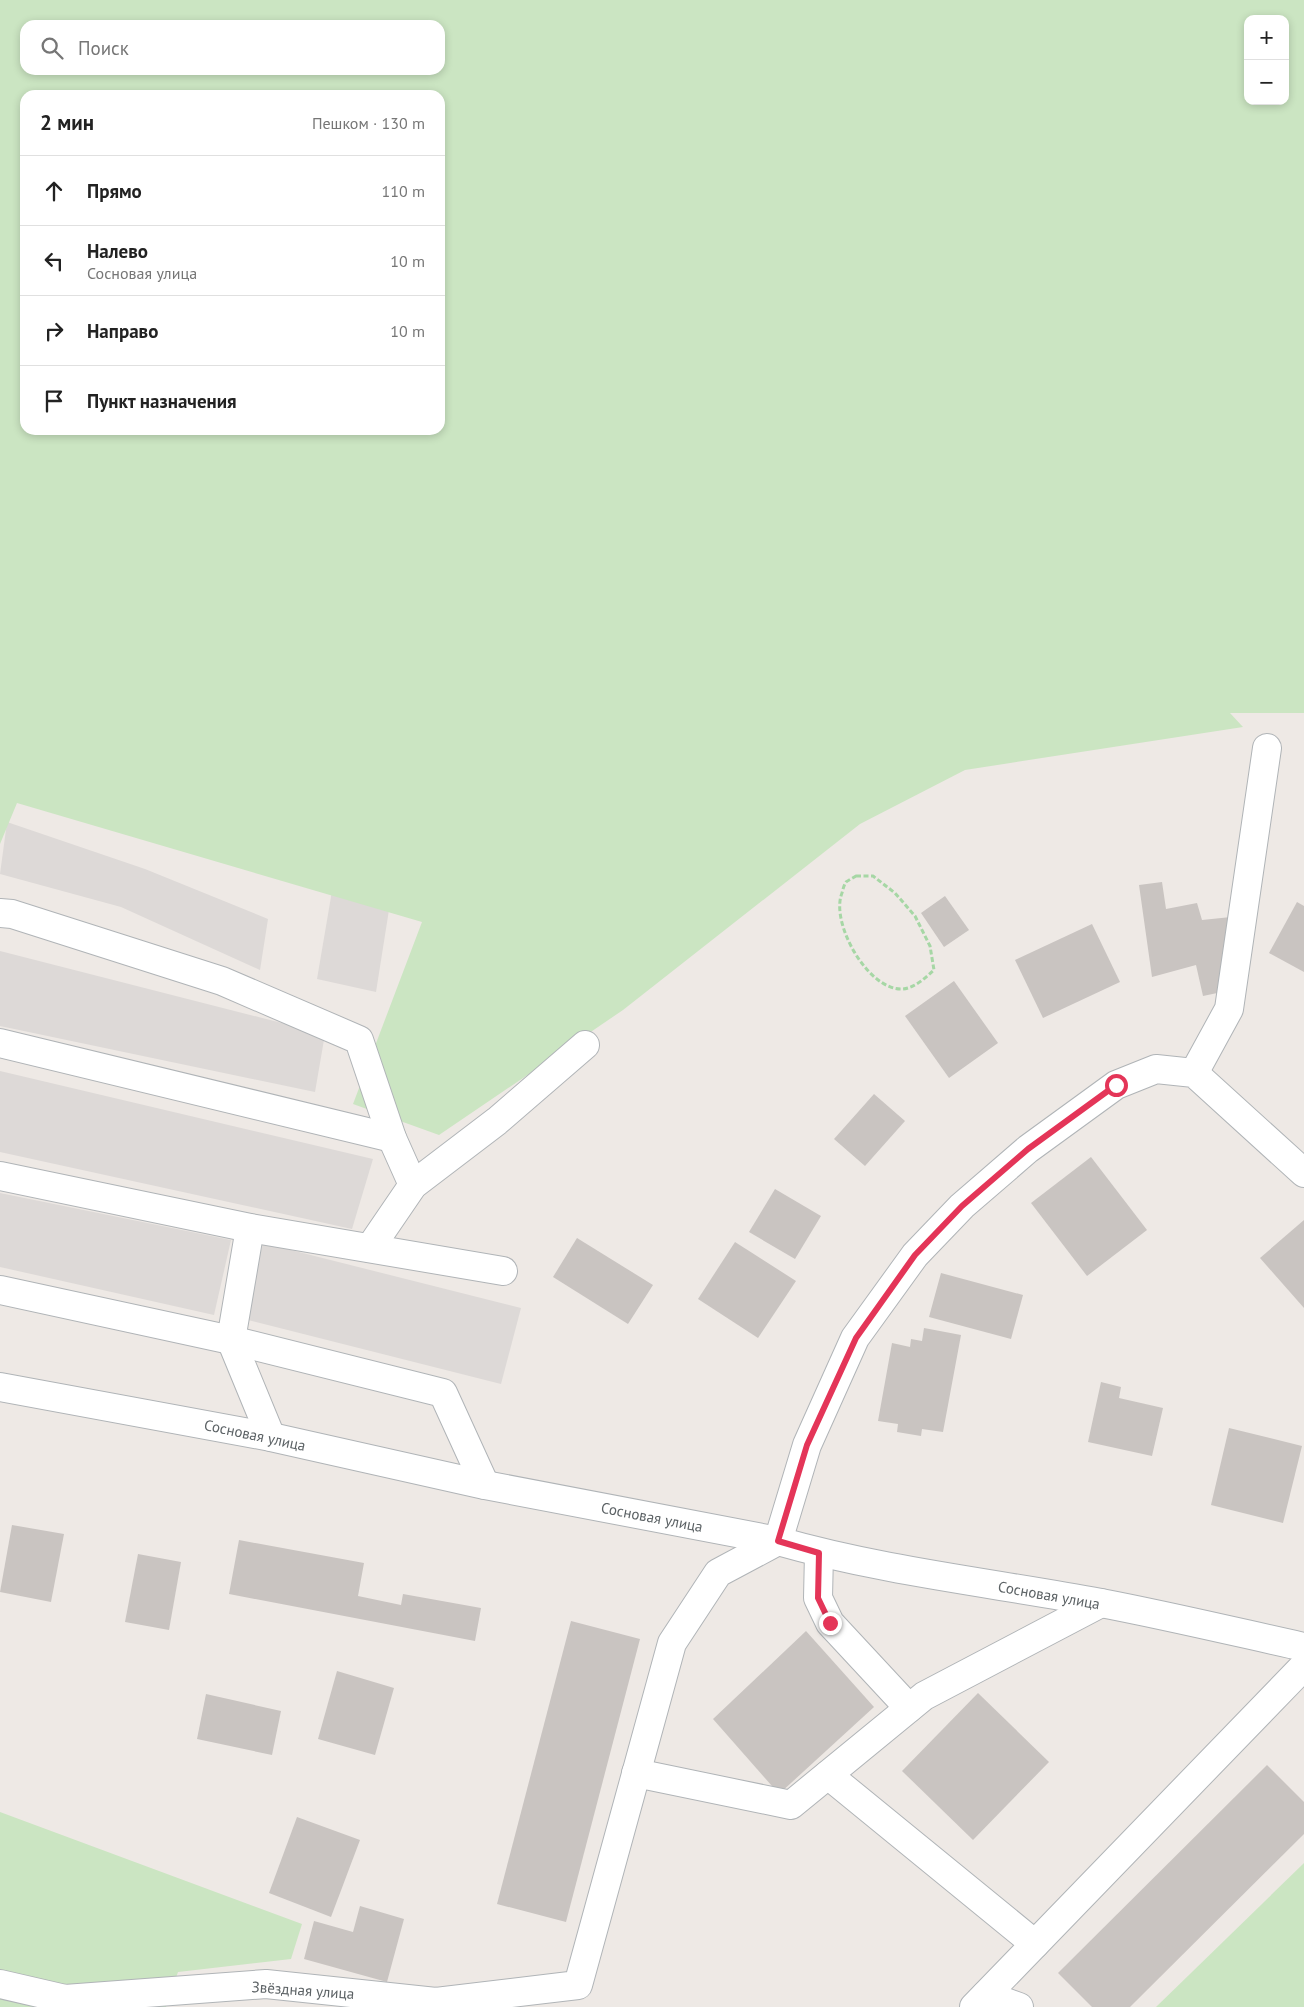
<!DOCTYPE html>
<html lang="ru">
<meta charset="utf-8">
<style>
body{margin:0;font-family:"PT Sans",sans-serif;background:#f6f6f6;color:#222}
.controls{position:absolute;right:15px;top:15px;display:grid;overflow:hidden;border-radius:10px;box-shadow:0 2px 8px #0003}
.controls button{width:45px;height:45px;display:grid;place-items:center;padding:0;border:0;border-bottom:1px solid #e0e0e0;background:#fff;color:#222;font:25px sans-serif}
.stop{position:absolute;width:15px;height:15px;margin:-11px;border:4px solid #e43558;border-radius:50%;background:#fff}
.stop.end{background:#e43558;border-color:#fff;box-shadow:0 1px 5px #0008}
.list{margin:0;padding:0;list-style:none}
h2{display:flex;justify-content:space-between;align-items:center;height:65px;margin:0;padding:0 20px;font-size:21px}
h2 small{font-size:16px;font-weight:400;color:#767676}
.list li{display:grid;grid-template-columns:32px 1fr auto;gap:15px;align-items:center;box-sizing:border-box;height:70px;padding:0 20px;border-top:1px solid #e0e0e0}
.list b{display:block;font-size:19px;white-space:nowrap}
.list p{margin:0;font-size:16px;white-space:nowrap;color:#767676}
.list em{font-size:16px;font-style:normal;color:#767676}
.icon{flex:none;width:28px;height:28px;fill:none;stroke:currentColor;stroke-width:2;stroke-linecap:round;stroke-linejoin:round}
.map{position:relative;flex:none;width:1304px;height:2007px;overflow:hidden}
.search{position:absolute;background:#fff;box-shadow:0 2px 8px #0003;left:20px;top:20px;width:425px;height:55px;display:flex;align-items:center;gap:12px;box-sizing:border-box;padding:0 18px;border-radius:15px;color:#767676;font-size:19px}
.panel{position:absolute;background:#fff;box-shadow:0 2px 8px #0003;left:20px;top:90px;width:425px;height:345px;border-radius:15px}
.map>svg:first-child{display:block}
.industrial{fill:#ddd9d7}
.green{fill:#cbe5c2;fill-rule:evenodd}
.building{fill:#c9c4c1}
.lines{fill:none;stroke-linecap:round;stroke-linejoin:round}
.minor-casing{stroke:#b0b4b7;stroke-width:30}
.path{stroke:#a6d7a5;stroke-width:3;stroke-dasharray:5 2.5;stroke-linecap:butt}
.minor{stroke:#fff;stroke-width:28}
.route{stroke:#e43558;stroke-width:6}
.labels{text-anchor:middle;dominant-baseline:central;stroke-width:4;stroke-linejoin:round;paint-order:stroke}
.street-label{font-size:15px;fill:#5c6265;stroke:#fff}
</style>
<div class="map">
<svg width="1304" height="2007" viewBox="0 0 1304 2007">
<rect width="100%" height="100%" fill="#eee9e5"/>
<g class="industrial">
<path d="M348,797L404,815L376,992L317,979Z"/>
<path d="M7,822L145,869L268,919L260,970L121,907L0,874Z"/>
<path d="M0,951L325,1034L315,1092L0,1026Z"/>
<path d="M0,1071L373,1159L352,1229L0,1152Z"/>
<path d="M0,1193L231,1240L214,1315L0,1267Z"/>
<path d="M263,1243L521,1308L501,1384L244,1319Z"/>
</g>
<g class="green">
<path d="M0,0H1304V713H1230L1243,727L965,770L860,824L623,1010L439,1135L353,1104L422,922L17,803L0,844ZM1248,19H1285V101H1248ZM25,25H440V70H25ZM25,95H440V430H25Z"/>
<path d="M0,1812L302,1924L291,1959L178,1972L166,2007H0Z"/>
<path d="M1304,1863V2007H1156Z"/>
</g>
<g class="building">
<path d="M1162,882L1166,909L1197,903L1202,920L1231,917L1222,992L1203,996L1196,965L1152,977L1139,885Z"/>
<path d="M945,896L969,930L944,947L921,913Z"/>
<path d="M1297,902L1304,906V972L1269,953Z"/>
<path d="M1092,924L1120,982L1043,1018L1015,960Z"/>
<path d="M954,981L998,1043L949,1078L905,1016Z"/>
<path d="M874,1094L905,1121L865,1166L834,1139Z"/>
<path d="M1091,1157L1147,1230L1087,1276L1031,1203Z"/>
<path d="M775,1189L821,1216L795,1259L749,1232Z"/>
<path d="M1304,1220V1308L1260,1258Z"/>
<path d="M577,1238L653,1285L628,1324L553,1277Z"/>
<path d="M735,1242L796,1281L758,1338L698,1299Z"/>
<path d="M941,1273L1023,1295L1011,1339L929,1317Z"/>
<path d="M924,1328L961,1335L943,1432L922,1429L921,1436L897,1432L898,1424L878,1421L892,1343L910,1347L911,1339L922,1341Z"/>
<path d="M1101,1382L1121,1387L1119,1398L1163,1408L1152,1456L1088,1442Z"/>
<path d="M1229,1428L1302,1446L1283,1523L1211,1505Z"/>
<path d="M12,1525L64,1534L51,1602L0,1592Z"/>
<path d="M239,1540L364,1563L358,1596L401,1605L403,1594L481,1608L475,1641L229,1594Z"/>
<path d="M138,1554L181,1562L169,1630L125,1622Z"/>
<path d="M571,1621L640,1639L566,1922L497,1904Z"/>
<path d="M806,1631L874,1707L779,1794L713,1719Z"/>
<path d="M337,1671L394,1688L375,1755L318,1739Z"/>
<path d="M978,1693L1049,1762L973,1840L902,1771Z"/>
<path d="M206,1694L281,1711L272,1755L197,1739Z"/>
<path d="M1267,1765L1304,1802V1834L1130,2007H1092L1058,1973Z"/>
<path d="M297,1817L360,1840L331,1917L269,1893Z"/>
<path d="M360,1906L404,1919L387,1982L304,1959L314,1921L353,1932Z"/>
</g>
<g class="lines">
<g class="minor-casing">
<g id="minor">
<path d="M0,913L12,914L222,981L359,1040L392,1138L413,1185"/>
<path d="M0,1043L392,1138"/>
<path d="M1194,1073L1229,1009L1267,748"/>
<path d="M0,1176L250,1228L503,1271"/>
<path d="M250,1228L231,1340L271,1437"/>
<path d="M370,1248L413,1185L497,1121L585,1045"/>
<path d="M0,1290L231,1340L443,1393L485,1485"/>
<path d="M0,1387L271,1437L485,1485L778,1541C883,1571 993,1583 1101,1603C1169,1616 1236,1632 1304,1647"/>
<path d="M819,1553L818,1598L830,1623L909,1708"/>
<path d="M636,1773L791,1805L924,1696L1101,1603"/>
<path d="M828,1775L1035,1944"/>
<path d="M0,1984L65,1999L266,1984L436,2002L578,1985L672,1643L718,1573L778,1541L807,1445L855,1338L915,1255L962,1206L1028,1149L1116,1085L1156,1069L1194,1073L1304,1173"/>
<path d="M986,1995L1019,2007"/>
<path d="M974,2007L1304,1666"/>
</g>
</g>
<path class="path" d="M856,876H873L895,893L915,916L930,946L934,970C925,978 914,989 901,989C867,989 830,922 842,893C843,889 844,885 846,882C849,880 853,878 856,876Z"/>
<use href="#minor" class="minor"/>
</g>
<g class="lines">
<path class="route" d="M830,1623L818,1598L819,1553L778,1541L807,1445L856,1338L915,1255L962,1206L1028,1149L1116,1085"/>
</g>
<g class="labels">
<g class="street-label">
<text transform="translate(255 1435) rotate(12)">Сосновая улица</text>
<text transform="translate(652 1517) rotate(11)">Сосновая улица</text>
<text transform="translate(1049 1595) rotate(10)">Сосновая улица</text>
<text transform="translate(303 1990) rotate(4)">Звёздная улица</text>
</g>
</g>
</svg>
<div class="controls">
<button>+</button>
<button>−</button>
</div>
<div class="stop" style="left:1116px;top:1085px"></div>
<div class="stop end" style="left:830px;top:1623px"></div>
<div class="search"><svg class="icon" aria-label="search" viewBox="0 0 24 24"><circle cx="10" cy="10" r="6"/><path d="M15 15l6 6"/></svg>Поиск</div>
<section class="panel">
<h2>2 мин<small>Пешком · 130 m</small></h2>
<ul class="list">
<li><svg class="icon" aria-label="ahead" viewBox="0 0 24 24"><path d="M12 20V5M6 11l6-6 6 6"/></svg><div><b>Прямо</b></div><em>110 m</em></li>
<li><svg class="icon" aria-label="left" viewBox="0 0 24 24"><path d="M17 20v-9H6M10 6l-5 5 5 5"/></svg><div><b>Налево</b><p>Сосновая улица</p></div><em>10 m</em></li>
<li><svg class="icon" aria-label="right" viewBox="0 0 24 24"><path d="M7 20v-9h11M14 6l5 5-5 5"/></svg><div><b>Направо</b></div><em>10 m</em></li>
<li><svg class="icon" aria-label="arrive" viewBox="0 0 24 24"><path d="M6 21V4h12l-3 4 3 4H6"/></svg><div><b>Пункт назначения</b></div></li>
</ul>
</section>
</div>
